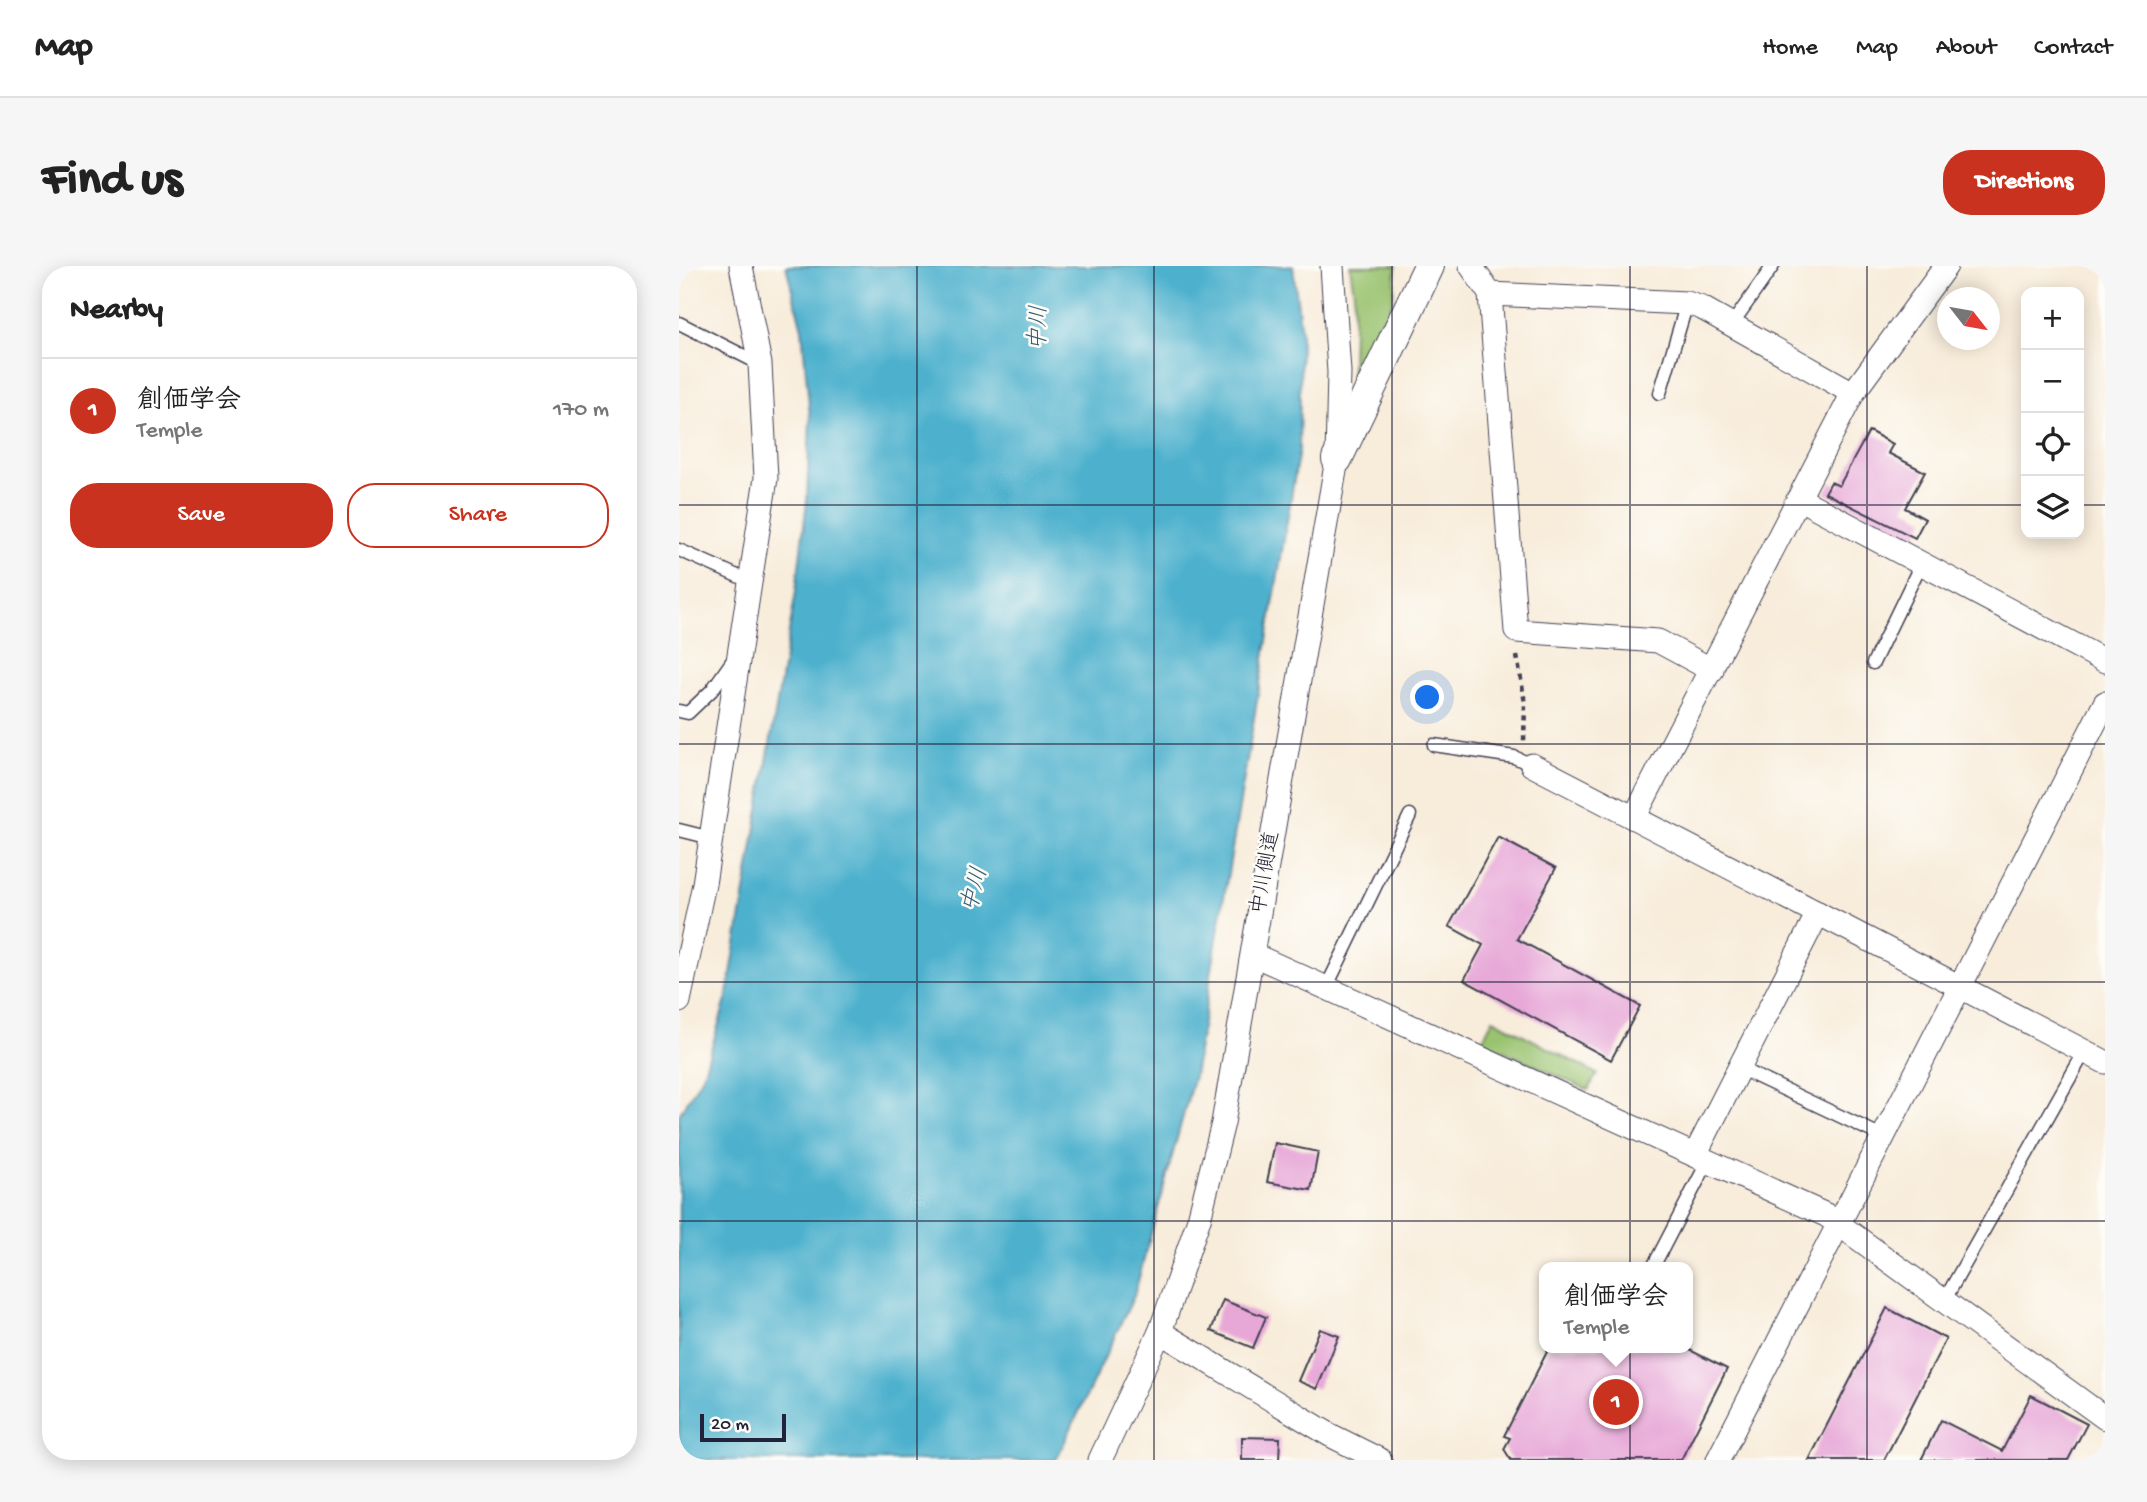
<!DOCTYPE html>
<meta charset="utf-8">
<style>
body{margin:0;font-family:"Gochi Hand","Klee One",sans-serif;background:#f6f6f6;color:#222}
.controls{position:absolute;right:21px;top:21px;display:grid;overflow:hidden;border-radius:14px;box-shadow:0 4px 18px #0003}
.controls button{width:63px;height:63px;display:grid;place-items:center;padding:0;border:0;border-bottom:2px solid #e0e0e0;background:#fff;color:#222;font:35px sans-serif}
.compass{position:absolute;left:1258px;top:21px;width:63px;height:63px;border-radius:50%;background:#fff;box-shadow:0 4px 18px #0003;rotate:121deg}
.scale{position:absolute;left:21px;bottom:18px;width:86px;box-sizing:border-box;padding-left:7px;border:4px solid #22223b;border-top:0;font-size:19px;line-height:24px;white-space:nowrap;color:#22223b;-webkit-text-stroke:5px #fdfcf7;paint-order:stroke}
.you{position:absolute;left:749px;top:432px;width:24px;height:24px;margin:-18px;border:5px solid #fff;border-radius:50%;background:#1a73e8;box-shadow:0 0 0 10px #1a73e833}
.badge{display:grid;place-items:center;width:46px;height:46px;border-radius:50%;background:#c8321e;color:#fff;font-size:23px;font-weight:700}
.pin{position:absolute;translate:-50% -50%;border:4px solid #fff;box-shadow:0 2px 7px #0006}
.popup{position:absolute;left:860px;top:996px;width:154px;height:91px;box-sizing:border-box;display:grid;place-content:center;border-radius:14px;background:#fff;filter:drop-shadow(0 2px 5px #0005);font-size:23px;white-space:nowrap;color:#767676}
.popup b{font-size:26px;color:#222}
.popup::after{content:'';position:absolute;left:50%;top:100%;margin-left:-14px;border:14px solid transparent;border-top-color:#fff}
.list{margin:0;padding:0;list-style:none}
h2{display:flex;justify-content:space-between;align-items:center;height:91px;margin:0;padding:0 28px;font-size:30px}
h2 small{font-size:23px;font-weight:400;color:#767676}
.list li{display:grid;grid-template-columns:46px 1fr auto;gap:21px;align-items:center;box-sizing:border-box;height:105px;padding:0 28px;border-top:2px solid #e0e0e0}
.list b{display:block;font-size:26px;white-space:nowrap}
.list p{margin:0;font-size:23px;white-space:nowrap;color:#767676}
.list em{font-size:23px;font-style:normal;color:#767676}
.actions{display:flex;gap:14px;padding:21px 28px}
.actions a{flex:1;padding:16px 0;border:2px solid #c8321e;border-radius:28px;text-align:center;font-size:24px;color:#c8321e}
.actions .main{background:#c8321e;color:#fff}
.icon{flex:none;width:38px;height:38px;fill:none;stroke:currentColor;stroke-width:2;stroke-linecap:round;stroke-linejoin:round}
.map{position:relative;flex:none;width:1426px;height:1194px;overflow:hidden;border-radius:28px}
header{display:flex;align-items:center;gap:42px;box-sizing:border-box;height:98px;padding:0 35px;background:#fff;border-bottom:2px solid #e0e0e0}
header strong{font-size:33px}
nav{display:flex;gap:38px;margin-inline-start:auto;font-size:24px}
.intro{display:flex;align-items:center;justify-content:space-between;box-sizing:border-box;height:168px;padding:0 42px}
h1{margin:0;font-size:49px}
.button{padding:18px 32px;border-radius:28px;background:#c8321e;color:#fff;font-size:24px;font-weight:700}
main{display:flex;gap:42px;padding:0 42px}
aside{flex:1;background:#fff;border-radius:28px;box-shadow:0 4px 18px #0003}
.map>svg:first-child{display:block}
.green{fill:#9ac36f;stroke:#5e7255;stroke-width:2}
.water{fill:#4eb1cd;stroke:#386a84;stroke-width:2}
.building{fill:#e7a8d8}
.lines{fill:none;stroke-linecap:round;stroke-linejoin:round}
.service-casing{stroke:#424053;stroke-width:15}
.minor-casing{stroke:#424053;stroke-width:25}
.tertiary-casing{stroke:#424053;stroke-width:32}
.path{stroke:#424053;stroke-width:4.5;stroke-dasharray:5 5;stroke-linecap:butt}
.service{stroke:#fff;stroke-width:12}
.minor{stroke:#fff;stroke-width:23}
.tertiary{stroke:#fff;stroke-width:30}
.grid{fill:none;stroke:#22223b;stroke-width:2;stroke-opacity:0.55}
.labels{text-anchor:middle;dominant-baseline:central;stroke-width:5;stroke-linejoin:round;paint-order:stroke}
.street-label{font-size:21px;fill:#22223b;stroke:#fdfcf7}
.water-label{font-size:23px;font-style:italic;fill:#345b75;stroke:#fdfcf7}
</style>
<header>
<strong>Map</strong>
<nav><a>Home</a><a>Map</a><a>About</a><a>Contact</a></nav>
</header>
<div class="intro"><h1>Find us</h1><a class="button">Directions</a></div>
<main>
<aside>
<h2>Nearby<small></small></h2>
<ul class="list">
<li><span class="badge">1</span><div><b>創価学会</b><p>Temple</p></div><em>170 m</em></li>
</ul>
<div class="actions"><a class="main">Save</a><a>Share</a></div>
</aside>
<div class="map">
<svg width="1426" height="1194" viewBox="0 0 1426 1194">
<rect width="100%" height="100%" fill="#fdfcf7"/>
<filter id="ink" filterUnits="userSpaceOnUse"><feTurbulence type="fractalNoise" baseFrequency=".0143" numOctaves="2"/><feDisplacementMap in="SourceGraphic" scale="14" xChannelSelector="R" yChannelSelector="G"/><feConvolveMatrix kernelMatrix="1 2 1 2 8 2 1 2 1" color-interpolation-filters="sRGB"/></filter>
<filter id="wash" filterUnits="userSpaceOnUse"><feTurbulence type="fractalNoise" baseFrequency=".00686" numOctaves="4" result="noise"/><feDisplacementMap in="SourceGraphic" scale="28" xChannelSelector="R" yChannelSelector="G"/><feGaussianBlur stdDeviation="1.57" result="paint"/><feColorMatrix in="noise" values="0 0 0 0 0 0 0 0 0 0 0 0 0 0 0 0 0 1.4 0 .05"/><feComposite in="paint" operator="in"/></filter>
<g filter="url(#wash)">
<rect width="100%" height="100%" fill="#f8ecda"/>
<g class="green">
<path d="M671,0H717L714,31L698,92L672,131L675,27Z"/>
<path d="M814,753L918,808L909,824L803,775Z"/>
</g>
<path class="water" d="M107,0H614L622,67L620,184L515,810L455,1030L377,1194H0V849L24,809L48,731L117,325L128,234L131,152L123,63Z"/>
<g id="blocks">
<g class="building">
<path d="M1190,165L1214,178L1209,187L1246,206L1226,242L1246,253L1236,272L1146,227L1152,216L1160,220Z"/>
<path d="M819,571L877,602L838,673L961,740L932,794L785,714L804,679L770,660Z"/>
<path d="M596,877L639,886L632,924L588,916Z"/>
<path d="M544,1034L587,1051L574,1082L532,1065Z"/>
<path d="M1208,1042L1267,1073L1205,1194H1130Z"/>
<path d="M641,1063L660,1070L638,1123L619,1115Z"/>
<path d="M870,1082H1007L1048,1103L1002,1194H832L825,1183L831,1172L825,1170Z"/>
<path d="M1352,1129L1408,1158L1389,1194H1242L1262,1154L1323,1185Z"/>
<path d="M563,1171L601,1172L600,1194H563Z"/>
</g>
</g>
</g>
<g filter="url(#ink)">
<use href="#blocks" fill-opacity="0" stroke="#424053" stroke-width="2"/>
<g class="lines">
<g class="service-casing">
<g id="service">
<path d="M0,57L81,98"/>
<path d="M1053,58L1094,0"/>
<path d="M981,127L1008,37"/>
<path d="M0,284L72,316"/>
<path d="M1194,397L1242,298"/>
<path d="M0,445L9,447L33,424L54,394"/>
<path d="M755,479L835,491L853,499"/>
<path d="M0,564L32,572"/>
<path d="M648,720L731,549"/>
<path d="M1060,802L1205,871"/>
<path d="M974,1001L1029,895"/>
<path d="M1265,1035L1406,785"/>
</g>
</g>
<g class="minor-casing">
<g id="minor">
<path d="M792,0L811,28L837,365L979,375L1033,404"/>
<path d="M811,28L1008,37L1023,42L1174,127"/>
<path d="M1121,233L1426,395"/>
<path d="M853,499L1426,796"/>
<path d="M955,552L1174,127L1267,0"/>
<path d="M575,689L1147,949L1426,1152"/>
<path d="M0,735L25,618L87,212L81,98L62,0"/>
<path d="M1016,889L1139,647"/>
<path d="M481,1066L651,1169L701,1194"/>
<path d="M421,1194L481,1066L520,953L544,857L658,193L660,106L653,0"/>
<path d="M1039,1194L1426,437"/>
</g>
</g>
<g class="tertiary-casing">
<path id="tertiary" d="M658,193L750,0"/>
</g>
<path class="path" d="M838,390L846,437L845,475"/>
<use href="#service" class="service"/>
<use href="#minor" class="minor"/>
<use href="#tertiary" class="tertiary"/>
</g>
</g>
<path class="grid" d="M238,0V1194M475,0V1194M713,0V1194M951,0V1194M1188,0V1194M0,239H1347M1400,239H1426M0,478H1426M0,716H1426M0,955H1426"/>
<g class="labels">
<g class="street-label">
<text transform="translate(588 607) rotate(-80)">中川側道</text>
</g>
<g class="water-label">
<text transform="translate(361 62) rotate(-88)">中川</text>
<text transform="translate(297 624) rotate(-75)">中川</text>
</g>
</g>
</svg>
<div class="controls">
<button>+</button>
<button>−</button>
<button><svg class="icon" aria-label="locate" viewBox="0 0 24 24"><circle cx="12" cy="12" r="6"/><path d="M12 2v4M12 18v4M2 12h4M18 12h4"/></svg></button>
<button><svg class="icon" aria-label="layers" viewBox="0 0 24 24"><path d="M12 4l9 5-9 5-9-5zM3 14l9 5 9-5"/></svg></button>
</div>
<svg class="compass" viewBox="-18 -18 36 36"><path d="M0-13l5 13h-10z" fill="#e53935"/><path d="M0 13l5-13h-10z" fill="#767676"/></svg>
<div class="scale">20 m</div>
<div class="you"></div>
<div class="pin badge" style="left:937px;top:1136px">1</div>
<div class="popup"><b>創価学会</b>Temple</div>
</div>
</main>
